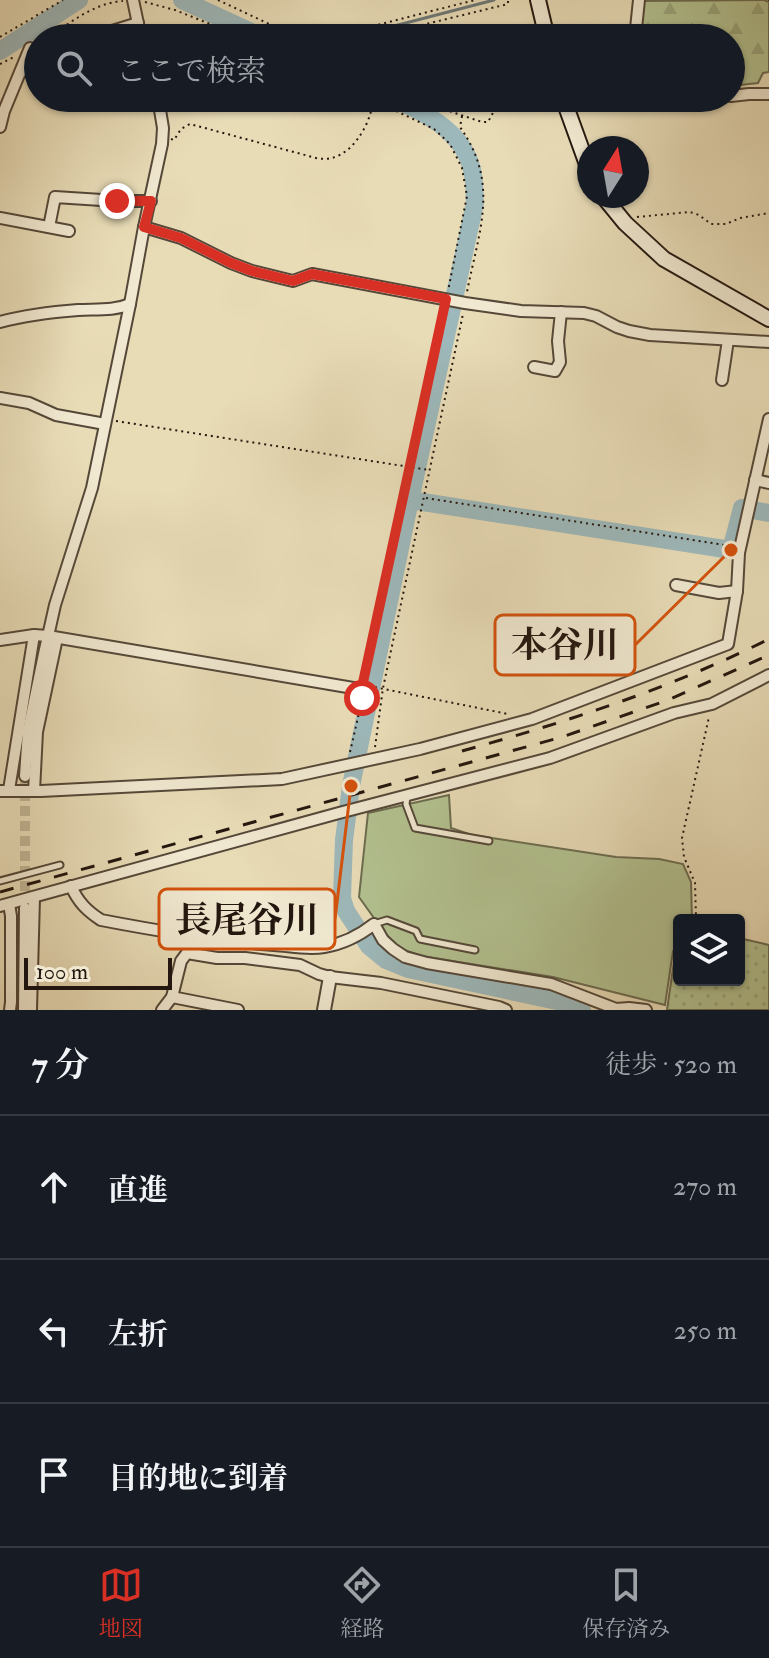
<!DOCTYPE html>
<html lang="ja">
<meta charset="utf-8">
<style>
body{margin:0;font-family:"IM FELL Double Pica","Noto Serif JP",serif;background:#20242c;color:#f1f3f6}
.controls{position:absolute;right:24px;bottom:24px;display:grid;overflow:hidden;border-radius:8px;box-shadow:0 2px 6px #0004}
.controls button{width:72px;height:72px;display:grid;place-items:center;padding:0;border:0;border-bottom:2px solid #363941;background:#171b24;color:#f1f3f6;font:40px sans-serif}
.compass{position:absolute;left:577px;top:136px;width:72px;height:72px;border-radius:50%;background:#171b24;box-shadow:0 2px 6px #0004;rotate:11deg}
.scale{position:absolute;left:24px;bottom:20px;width:148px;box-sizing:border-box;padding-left:8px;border:4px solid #24170f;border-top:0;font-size:22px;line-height:28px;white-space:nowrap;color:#24170f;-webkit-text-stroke:6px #f0e8d0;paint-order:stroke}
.stop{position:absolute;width:24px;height:24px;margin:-18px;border:6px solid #d93025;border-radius:50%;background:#fff}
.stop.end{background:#d93025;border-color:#fff;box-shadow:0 2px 8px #0008}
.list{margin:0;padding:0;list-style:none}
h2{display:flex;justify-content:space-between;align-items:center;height:104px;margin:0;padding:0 32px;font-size:34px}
h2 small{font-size:26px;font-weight:400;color:#9ea1a6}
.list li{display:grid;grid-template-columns:52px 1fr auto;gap:24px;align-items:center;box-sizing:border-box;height:144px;padding:0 32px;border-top:2px solid #363941}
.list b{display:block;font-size:30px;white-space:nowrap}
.list em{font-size:26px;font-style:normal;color:#9ea1a6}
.icon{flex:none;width:44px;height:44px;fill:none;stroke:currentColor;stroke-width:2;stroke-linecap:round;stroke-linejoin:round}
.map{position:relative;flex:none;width:769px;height:1010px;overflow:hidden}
.search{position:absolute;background:#171b24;box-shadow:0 2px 6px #0004;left:24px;right:24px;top:24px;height:88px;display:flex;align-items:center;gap:20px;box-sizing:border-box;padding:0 28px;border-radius:44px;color:#9ea1a6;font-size:30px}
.sheet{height:536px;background:#171b24}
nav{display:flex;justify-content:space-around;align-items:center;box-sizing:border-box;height:112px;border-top:2px solid #363941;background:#171b24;font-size:22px;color:#9ea1a6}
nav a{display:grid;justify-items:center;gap:4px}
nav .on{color:#d93025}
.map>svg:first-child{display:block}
.grass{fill:#b3c190;stroke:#6c6c50;stroke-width:2}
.forest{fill:url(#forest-firs);stroke:#6c6c50;stroke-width:2}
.park{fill:url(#park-dots);stroke:#6c6c50;stroke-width:2}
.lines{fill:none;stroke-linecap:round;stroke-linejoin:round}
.stream{stroke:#6d7876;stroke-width:3}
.river{stroke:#9db8ba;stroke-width:18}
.minor-tunnel{stroke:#c1b595;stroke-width:10;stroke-dasharray:10 5;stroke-linecap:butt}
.service-casing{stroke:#554839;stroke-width:9}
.minor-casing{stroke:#554839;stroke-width:14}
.tertiary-casing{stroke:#554839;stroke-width:16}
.secondary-casing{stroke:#24170f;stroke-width:18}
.path{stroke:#24170f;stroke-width:2;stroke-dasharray:2 4;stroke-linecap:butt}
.service{stroke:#f0e8d0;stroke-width:5}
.minor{stroke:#f0e8d0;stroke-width:10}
.tertiary{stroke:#f0e8d0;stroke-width:12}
.secondary{stroke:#f0e8d0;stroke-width:14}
.rail{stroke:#24170f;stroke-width:3;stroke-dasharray:14 14;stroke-linecap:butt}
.route{stroke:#d93025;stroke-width:10}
.leader{fill:none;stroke:#d4520c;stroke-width:3}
.callout-dot{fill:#d4520c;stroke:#f0e8d0;stroke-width:3}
.callout{fill:#f0e8d0;stroke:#d4520c;stroke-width:3}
.callout-label{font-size:36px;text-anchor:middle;font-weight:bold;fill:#24170f}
</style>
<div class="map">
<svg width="769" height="1010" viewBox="0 0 769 1010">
<defs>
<pattern id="forest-firs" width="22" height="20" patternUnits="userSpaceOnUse" patternTransform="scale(2)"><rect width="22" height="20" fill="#b3c190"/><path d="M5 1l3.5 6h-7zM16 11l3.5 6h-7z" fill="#9aa57b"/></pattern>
<pattern id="park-dots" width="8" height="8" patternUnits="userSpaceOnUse" patternTransform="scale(2)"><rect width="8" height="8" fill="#b3c190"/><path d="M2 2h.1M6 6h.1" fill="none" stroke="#9aa57b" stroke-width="1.8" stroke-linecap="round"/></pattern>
</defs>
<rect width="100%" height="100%" fill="#e8dcb7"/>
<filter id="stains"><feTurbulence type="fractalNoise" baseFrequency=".0025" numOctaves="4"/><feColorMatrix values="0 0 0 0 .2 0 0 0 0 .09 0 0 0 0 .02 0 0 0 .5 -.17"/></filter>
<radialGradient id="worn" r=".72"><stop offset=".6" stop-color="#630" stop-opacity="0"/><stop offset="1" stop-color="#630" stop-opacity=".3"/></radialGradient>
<path class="grass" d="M449,795L451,828L472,835L616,857L659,859L683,864L691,882L692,920H679V942L673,951L665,1005L553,977L421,956L399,948L384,932L359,897L368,813Z"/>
<path class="forest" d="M764,0L769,2V72L763,73L758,83L731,86V38H638L643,1Z"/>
<path class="park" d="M739,938L769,945V1010H667L675,955L679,950V980H739Z"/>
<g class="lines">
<path class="stream" d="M348,38L494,0"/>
<g class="river">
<path d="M182,0L264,38"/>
<path d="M0,51L79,0"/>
<path d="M393,98C424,112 461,131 471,166C475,177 474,191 475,203L410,500L351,786L344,840L342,898L346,911L369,946L386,960L408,969L557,1001L574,1005L582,1010"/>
<path d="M410,500L731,550L742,508H745"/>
<path d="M752,510L769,513"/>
</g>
<path class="minor-tunnel" d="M25,776V906"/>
<g class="service-casing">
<g id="service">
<path d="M407,797L406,804L415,828L489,841"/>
<path d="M0,881L60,865"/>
<path d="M374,924L387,920L416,931L420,939L475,950"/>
</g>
</g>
<g class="minor-casing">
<g id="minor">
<path d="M133,0L141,38"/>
<path d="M604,37L611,38"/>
<path d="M96,38L112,31L138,23"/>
<path d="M635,38L639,0"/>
<path d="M21,72L38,65"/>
<path d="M731,96L749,94H769"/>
<path d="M0,127L4,111L30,48"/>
<path d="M0,218L69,231"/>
<path d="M49,227L55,197L117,201H151"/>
<path d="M144,227L181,238L231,263L252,271L293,281L312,274L465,303L521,311L584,313L596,316L617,327L629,331L650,335L769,342"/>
<path d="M0,322C26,315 52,312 78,310C96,309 114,311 130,304"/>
<path d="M534,367L555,371L560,362L558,341L561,312"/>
<path d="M722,380L728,340"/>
<path d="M0,398L29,403L56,415L105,424"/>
<path d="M755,480L769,483"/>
<path d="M676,585L719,593L737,591"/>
<path d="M0,640L34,635L48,636L359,689"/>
<path d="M25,776L28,731L44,654L55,605L92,488L130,304L144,227L162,144L163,128L158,98"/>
<path d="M9,790L34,635"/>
<path d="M0,791H41L282,779L420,749L532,719L728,644L737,591L739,553L769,419"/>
<path d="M34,791L37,732L57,638"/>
<path d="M71,886C78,902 87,911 101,920C158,931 216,941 274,945C290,946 308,950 324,947C342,944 359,936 374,924L383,940L393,949L405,957L427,963L551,984L616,1009L629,1008L646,1010"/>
<path d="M9,904L11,916V1002L10,1010"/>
<path d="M0,906L339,813L550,758L674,713L712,704L769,675"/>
<path d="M172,997L238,1010"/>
<path d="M24,1010L25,908"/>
<path d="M31,1010L34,897"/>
<path d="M162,1010L172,997L181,961L187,953L217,958H245L300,965L319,974L330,977L381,983L499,1007L506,1010"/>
</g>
</g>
<g class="tertiary-casing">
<path id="tertiary" d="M324,1010L330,977"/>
</g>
<g class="secondary-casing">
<g id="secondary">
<path d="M538,0L547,38"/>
<path d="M563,98L589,170"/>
<path d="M603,196L625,223L664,259L769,319"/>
</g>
</g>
<g class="path">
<path d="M218,0L299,38"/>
<path d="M768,0H769"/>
<path d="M145,2L175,10L245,38"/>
<path d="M0,37L63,0"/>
<path d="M47,38C70,23 94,3 123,1"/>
<path d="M326,38L475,0"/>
<path d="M369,38L508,4V0"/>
<path d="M0,64L16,56"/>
<path d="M369,98L434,129L450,144L462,168L467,196L448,291"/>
<path d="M423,98L446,110L482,122H488L501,98"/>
<path d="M462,116L460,127C500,184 479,230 467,292"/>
<path d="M171,139L174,140L181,129L190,124L316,158C340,163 356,145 366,125C370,117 371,109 375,101"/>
<path d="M637,217L690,212L699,215L711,224H726L740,218L769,213"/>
<path d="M116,421L429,470"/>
<path d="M426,498L731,546"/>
<path d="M364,682L444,309"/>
<path d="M369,686L508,714"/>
<path d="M375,747L383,688L463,314"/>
<path d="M350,752L362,700"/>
<path d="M697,920L696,918L695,883L684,857L682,838L709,717"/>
</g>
<use href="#service" class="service"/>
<use href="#minor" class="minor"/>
<use href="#tertiary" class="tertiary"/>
<use href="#secondary" class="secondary"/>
<g class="rail">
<path d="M462,751C567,722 671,688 769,639"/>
<path d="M0,892L562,737L668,700L769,655"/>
</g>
</g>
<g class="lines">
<path class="route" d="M117,201H151L144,227L181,238L231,263L252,271L293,281L312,274L446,299L362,687V698"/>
</g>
<path class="leader" d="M731 550L635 645M351 786L335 919"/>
<g class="callout-dot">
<circle cx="731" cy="550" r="8"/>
<circle cx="351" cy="786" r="8"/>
</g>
<g class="callout">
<rect x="495" y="615" width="140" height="60" rx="8"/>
<rect x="159" y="889" width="176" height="60" rx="8"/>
</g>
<g class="callout-label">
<text x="565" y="657">本谷川</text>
<text x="247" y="932">長尾谷川</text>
</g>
<rect width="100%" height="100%" filter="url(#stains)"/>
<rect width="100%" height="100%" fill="url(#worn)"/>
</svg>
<div class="controls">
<button><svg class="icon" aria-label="layers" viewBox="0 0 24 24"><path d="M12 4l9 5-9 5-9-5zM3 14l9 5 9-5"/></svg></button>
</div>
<svg class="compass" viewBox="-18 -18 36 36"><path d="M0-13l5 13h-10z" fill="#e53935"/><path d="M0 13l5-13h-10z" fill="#9ea1a6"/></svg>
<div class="scale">100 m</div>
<div class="stop" style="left:362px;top:698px"></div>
<div class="stop end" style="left:117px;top:201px"></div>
<div class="search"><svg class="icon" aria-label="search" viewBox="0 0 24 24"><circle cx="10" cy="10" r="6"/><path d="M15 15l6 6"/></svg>ここで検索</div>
</div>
<section class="sheet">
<h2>7 分<small>徒歩 · 520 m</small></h2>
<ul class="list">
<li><svg class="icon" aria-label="ahead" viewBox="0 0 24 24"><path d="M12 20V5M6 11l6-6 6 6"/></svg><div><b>直進</b></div><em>270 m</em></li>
<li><svg class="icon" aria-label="left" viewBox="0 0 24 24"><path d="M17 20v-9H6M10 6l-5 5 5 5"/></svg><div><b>左折</b></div><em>250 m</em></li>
<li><svg class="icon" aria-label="arrive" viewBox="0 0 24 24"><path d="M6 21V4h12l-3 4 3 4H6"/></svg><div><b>目的地に到着</b></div></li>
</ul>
</section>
<nav>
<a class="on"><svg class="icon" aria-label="map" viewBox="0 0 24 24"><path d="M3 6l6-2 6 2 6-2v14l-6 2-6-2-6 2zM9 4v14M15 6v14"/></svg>地図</a>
<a><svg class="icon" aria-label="directions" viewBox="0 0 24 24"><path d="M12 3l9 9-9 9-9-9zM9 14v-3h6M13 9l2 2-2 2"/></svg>経路</a>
<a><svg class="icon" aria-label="saved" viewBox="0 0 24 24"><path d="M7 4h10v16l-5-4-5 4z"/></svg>保存済み</a>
</nav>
